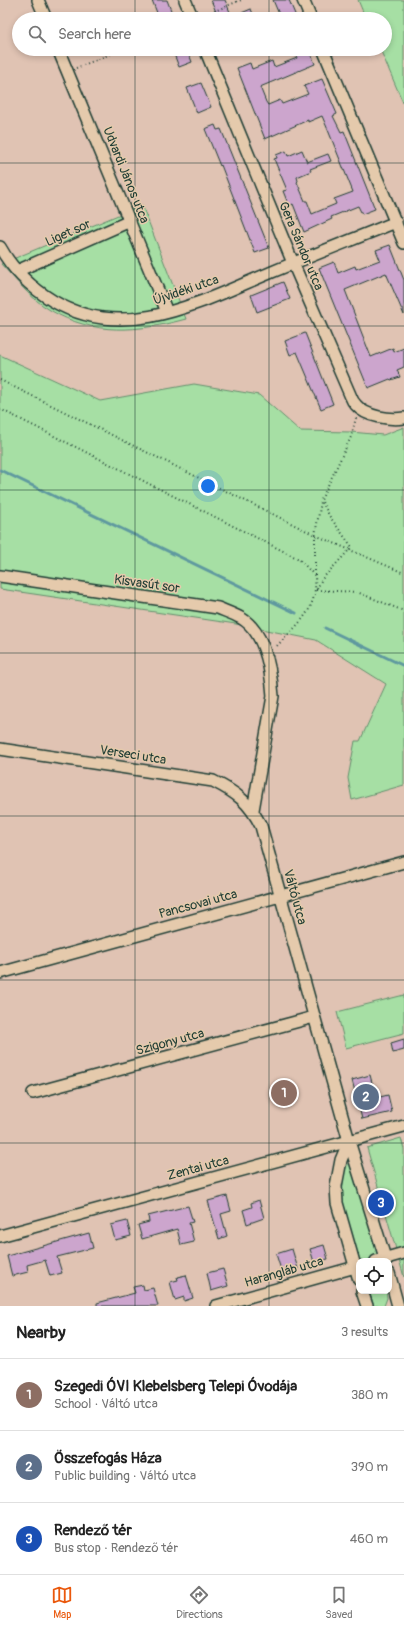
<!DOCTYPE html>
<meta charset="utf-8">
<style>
body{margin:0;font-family:Pangolin,sans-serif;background:#f2f2f2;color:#222}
.controls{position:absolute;right:12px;bottom:12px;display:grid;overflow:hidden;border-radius:8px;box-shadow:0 2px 6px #0003}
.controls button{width:36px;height:36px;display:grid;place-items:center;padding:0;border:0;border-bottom:1px solid #e0e0e0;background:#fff;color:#222;font:20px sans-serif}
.you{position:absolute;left:208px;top:486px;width:14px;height:14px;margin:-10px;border:3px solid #fff;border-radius:50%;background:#1a73e8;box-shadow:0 0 0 6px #1a73e833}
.badge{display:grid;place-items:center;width:26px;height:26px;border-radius:50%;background:#ea580c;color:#fff;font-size:13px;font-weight:700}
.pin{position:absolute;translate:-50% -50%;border:2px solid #fff;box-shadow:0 1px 4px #0006}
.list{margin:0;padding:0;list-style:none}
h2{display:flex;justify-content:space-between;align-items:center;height:52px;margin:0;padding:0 16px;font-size:17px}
h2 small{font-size:13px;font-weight:400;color:#767676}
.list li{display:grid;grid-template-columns:26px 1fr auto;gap:12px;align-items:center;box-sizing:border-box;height:72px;padding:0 16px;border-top:1px solid #e0e0e0}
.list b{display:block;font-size:15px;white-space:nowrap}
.list p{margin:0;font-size:13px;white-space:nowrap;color:#767676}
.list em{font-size:13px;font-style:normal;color:#767676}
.icon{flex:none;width:22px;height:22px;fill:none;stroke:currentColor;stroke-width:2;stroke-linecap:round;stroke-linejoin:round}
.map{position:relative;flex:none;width:404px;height:1306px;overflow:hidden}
.search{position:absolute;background:#fff;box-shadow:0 2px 6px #0003;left:12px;right:12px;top:12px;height:44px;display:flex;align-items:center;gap:10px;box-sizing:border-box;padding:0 14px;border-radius:22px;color:#767676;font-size:15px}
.sheet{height:268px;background:#fff}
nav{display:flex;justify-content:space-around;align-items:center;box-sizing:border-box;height:56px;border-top:1px solid #e0e0e0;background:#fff;font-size:11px;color:#767676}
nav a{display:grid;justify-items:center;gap:2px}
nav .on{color:#ea580c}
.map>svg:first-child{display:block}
.green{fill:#a6dfa4;stroke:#628e6c}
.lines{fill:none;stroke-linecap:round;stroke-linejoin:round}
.stream{stroke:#5e999f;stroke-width:3}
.building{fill:#cca5cd;stroke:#1f3d34}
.minor-casing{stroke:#1f3d34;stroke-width:14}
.path{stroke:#1f3d34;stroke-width:2;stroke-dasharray:1 3;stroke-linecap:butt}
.minor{stroke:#e5caac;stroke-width:11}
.grid{fill:none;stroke:#1f3d34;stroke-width:1;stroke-opacity:0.55}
.labels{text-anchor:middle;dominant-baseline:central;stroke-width:3;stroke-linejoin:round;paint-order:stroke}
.street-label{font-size:13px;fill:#1f3d34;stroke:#e5caac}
</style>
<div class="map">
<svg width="404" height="1306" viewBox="0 0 404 1306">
<rect width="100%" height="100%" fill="#e0c3b3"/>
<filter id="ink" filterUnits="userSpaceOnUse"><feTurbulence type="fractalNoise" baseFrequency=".025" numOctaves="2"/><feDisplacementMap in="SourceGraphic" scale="8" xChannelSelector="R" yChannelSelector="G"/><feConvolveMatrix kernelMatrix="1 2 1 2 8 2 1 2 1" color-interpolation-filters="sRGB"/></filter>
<g filter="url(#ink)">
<g class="green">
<path d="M358,0H404V105L380,49H385V19H366Z"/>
<path d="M142,205L186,319C138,332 94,336 50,310C31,299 16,280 1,264Z"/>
<path d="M0,355L100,401L194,384L259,395L300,431L351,432L383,435L404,427V785L352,800L348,778L355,741H360L386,684L316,640L236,624L0,589Z"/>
<path d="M404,995V1033L346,1048L337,1012Z"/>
<path d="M401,1138L404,1149V1277L367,1148Z"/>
<path d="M349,1163L351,1164L378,1252V1257L366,1261L359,1260C350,1232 338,1204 344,1174C345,1170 346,1166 349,1163Z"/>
<path d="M369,1291H386L387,1298L384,1306H374Z"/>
</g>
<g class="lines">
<g class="stream">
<path d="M0,470L296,613"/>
<path d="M325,628L404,666"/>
</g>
</g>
<g class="building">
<path d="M152,0H167L172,13L159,18Z"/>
<path d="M211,0H225L232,17L251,9L255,19H219Z"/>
<path d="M273,0H289L297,19H281Z"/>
<path d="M172,49H187L192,62L179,67Z"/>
<path d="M293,49H309L315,64L260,87L266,102L268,105L280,100L282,104L308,94L304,86L322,79L337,114L333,116L341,132L344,131L375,209L362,214L358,206L331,217L332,219L304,232L293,204L289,206L283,191L287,190L274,159L277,158L276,155L286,151L288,156L302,150L307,162L328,154L331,161L310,169L311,171L297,177L298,181L297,182L305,201H307L312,214L336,204L334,199L353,192L328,130L322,116L308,122V120L265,139L237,68L250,63L252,69L272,61L274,67L297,58Z"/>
<path d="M201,83L211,107L197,113L187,88Z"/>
<path d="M215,125L217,130L221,129L269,248L255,253L221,165L220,166L205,129Z"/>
<path d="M390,245L404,280V315L386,273L345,290L371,357L393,348L394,352L404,348V367L397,370L400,377L391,380L390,379L368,388L319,268L334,262L338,273L355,266L356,269L380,260L376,250Z"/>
<path d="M283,282L290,299L257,312L251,295Z"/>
<path d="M305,333L333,404L321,409L297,352L290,355L285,341Z"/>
<path d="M404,1039V1050L393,1053L391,1043Z"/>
<path d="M370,1075L376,1098L388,1095L392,1112L362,1119L352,1080Z"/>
<path d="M227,1196L231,1211L221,1214L227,1236L219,1239L208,1201Z"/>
<path d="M259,1200L264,1218L247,1224L243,1210L252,1207L251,1203Z"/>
<path d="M188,1206L193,1222L189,1223L194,1242L181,1245L177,1229L142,1239L138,1225L149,1222L148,1216Z"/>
<path d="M127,1221L131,1236L115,1240L111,1225Z"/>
<path d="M89,1233L93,1248L57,1257L62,1273L50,1276L45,1260L27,1265L28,1272L12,1276L7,1256Z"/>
<path d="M324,1245L328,1259L314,1262L310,1249Z"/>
<path d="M292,1249L298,1269L282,1273L276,1254Z"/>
<path d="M223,1269L228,1286L211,1291L207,1273Z"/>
<path d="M186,1275L193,1298L184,1301V1297L175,1300L170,1282L178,1280L177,1277Z"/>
<path d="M143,1285L144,1290L153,1288L158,1306H97V1303L135,1293L133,1287Z"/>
</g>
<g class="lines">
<g class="minor-casing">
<g id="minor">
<path d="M38,0L46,19"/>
<path d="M185,0L193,19"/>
<path d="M303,0L311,19"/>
<path d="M58,49L167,312"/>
<path d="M205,49L293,263L351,397C352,400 354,403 356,405C366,417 390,420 404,418"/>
<path d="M323,49L404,243"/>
<path d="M0,247C12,269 32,288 53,301C126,344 202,301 272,272C313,255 354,239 396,222"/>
<path d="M17,271L130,221"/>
<path d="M0,576L218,608C225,611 234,614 241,618C265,632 271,670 273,696L253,810"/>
<path d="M0,749L213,781C237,793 249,802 261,826L349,1141L386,1261"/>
<path d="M0,973L404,862"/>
<path d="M33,1093L314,1017"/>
<path d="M349,1141L341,1160L336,1186L337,1203L359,1280"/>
<path d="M0,1236L404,1126"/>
<path d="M376,1261L404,1253"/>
<path d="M389,1273L398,1306"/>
<path d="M362,1291L367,1306"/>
<path d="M216,1306L359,1266"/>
</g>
</g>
<g class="path">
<path d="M203,16L241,0"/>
<path d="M76,68L123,49"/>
<path d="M0,380L315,535L404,573"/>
<path d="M0,409L299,559L315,576C318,612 297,624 275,648"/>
<path d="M315,575V535L321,502"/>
<path d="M317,589L322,579L352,547L330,517L321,500L351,437L356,418"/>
<path d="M316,590L357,592L404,611"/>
</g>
<use href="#minor" class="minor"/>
</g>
</g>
<path class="grid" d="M135,0V19M269,0V19M135,49V1306M269,49V1306M0,163H404M0,326H404M0,490H404M0,653H404M0,816H404M0,980H404M0,1143H404"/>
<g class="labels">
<g class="street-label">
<text transform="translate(126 175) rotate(68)">Udvardi János utca</text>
<text transform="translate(68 233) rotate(-24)">Liget sor</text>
<text transform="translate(301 246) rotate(67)">Gera Sándor utca</text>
<text transform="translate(186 290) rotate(-19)">Újvidéki utca</text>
<text transform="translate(147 584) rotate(8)">Kisvasút sor</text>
<text transform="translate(133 755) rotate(9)">Verseci utca</text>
<text transform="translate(295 897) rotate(75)">Váltó utca</text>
<text transform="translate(198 904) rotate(-15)">Pancsovai utca</text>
<text transform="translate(170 1042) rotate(-15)">Szigony utca</text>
<text transform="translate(198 1168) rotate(-15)">Zentai utca</text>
<text transform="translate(284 1272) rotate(-16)">Harangláb utca</text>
</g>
</g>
</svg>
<div class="controls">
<button><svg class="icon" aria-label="locate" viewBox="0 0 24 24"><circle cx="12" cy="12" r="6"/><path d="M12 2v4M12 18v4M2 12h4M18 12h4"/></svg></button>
</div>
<div class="you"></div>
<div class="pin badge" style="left:284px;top:1093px;background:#8d6e63">1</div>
<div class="pin badge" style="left:366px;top:1097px;background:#5c6f8a">2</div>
<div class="pin badge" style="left:381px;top:1203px;background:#1a4fb4">3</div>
<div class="search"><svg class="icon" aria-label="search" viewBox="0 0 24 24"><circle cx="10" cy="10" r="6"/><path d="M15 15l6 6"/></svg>Search here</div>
</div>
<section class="sheet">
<h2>Nearby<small>3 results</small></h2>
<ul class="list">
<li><span class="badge" style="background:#8d6e63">1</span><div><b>Szegedi ÓVI Klebelsberg Telepi Óvodája</b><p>School · Váltó utca</p></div><em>380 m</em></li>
<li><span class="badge" style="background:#5c6f8a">2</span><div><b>Összefogás Háza</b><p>Public building · Váltó utca</p></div><em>390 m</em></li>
<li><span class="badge" style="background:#1a4fb4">3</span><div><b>Rendező tér</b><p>Bus stop · Rendező tér</p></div><em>460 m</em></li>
</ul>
</section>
<nav>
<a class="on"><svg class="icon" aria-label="map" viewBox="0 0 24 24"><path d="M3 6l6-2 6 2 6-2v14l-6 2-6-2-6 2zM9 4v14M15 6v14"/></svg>Map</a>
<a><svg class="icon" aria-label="directions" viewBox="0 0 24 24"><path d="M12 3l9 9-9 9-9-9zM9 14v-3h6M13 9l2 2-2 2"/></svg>Directions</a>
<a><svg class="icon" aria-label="saved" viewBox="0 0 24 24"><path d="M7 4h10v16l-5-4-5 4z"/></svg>Saved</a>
</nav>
